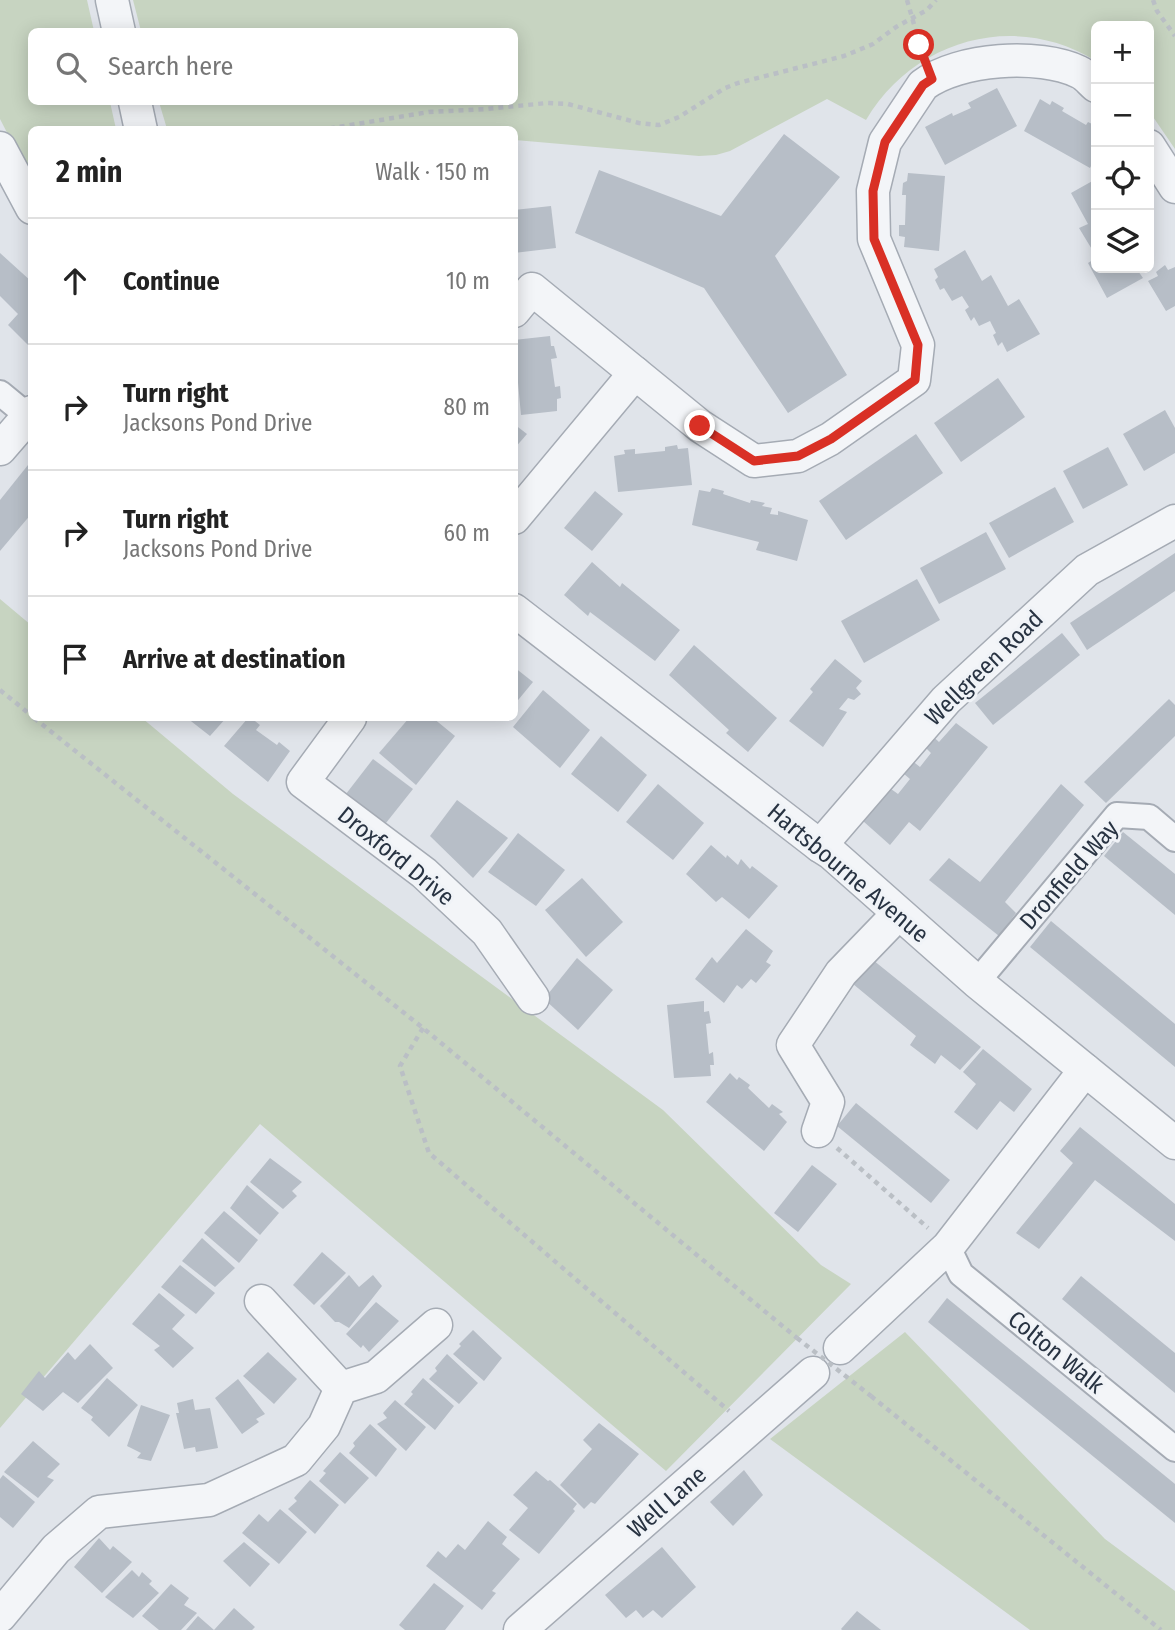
<!DOCTYPE html>
<meta charset="utf-8">
<style>
body{margin:0;font-family:"Fira Sans Condensed",sans-serif;background:#f2f2f2;color:#222}
.controls{position:absolute;right:21px;top:21px;display:grid;overflow:hidden;border-radius:10px;box-shadow:0 4px 18px #0003}
.controls button{width:63px;height:63px;display:grid;place-items:center;padding:0;border:0;border-bottom:2px solid #e0e0e0;background:#fff;color:#222;font:35px sans-serif}
.stop{position:absolute;width:21px;height:21px;margin:-16px;border:5px solid #d93025;border-radius:50%;background:#fff}
.stop.end{background:#d93025;border-color:#fff;box-shadow:0 2px 7px #0008}
.list{margin:0;padding:0;list-style:none}
h2{display:flex;justify-content:space-between;align-items:center;height:91px;margin:0;padding:0 28px;font-size:30px}
h2 small{font-size:23px;font-weight:400;color:#767676}
.list li{display:grid;grid-template-columns:46px 1fr auto;gap:21px;align-items:center;box-sizing:border-box;height:126px;padding:0 28px;border-top:2px solid #e0e0e0}
.list b{display:block;font-size:26px;white-space:nowrap}
.list p{margin:0;font-size:23px;white-space:nowrap;color:#767676}
.list em{font-size:23px;font-style:normal;color:#767676}
.icon{flex:none;width:38px;height:38px;fill:none;stroke:currentColor;stroke-width:2;stroke-linecap:round;stroke-linejoin:round}
.map{position:relative;flex:none;width:1175px;height:1630px;overflow:hidden}
.search{position:absolute;background:#fff;box-shadow:0 4px 18px #0003;left:28px;top:28px;width:490px;height:77px;display:flex;align-items:center;gap:18px;box-sizing:border-box;padding:0 24px;border-radius:10px;color:#767676;font-size:26px}
.panel{position:absolute;background:#fff;box-shadow:0 4px 18px #0003;left:28px;top:126px;width:490px;height:595px;border-radius:10px}
.map>svg:first-child{display:block}
.green{fill:#c7d4c1}
.building{fill:#b7bec7}
.lines{fill:none;stroke-linecap:round;stroke-linejoin:round}
.pedestrian-casing{stroke:#a5abb4;stroke-width:28}
.minor-casing{stroke:#a5abb4;stroke-width:35}
.path{stroke:#babfc5;stroke-width:4.5;stroke-dasharray:5 5;stroke-linecap:butt}
.pedestrian{stroke:#f3f5f8;stroke-width:24}
.minor{stroke:#f3f5f8;stroke-width:32}
.path-bridge{stroke:#babfc5;stroke-width:4.5;stroke-dasharray:5 5;stroke-linecap:butt}
.route{stroke:#d93025;stroke-width:9}
.labels{text-anchor:middle;dominant-baseline:central;stroke-width:6;stroke-linejoin:round;paint-order:stroke}
.street-label{font-size:24px;fill:#283342;stroke:#f0f3f7}
</style>
<div class="map">
<svg width="1175" height="1630" viewBox="0 0 1175 1630">
<rect width="100%" height="100%" fill="#e0e4ea"/>
<g class="green">
<path d="M0,0H87L94,31L32,32V102H110L116,129L32,130L31,179L0,119Z"/>
<path d="M133,0H1175V149L1149,111V26H1096V61C1016,11 914,39 866,120L827,99L730,151L716,155L699,156L515,140L514,130H429L417,127L388,130L167,129L159,102H514V32L141,31Z"/>
<path d="M0,599L31,625L32,718H142L233,794L663,1110L821,1265L851,1284L666,1471L260,1124L0,1428Z"/>
<path d="M905,1332L1105,1539L1175,1591V1630H1030L770,1439Z"/>
</g>
<g class="building">
<path d="M997,88L1017,126L945,165L925,127L952,113L953,116L971,108L968,103Z"/>
<path d="M1040,99L1050,105L1052,101L1064,108L1062,111L1086,125L1088,122L1096,126V156L1090,168L1024,131Z"/>
<path d="M784,134L840,177L775,256L847,375L788,413L704,288L575,233L599,170L721,216Z"/>
<path d="M908,173L945,176L939,251L904,247L905,237L899,236V225H905L906,195H902L903,183L907,181Z"/>
<path d="M1096,179V256L1079,228L1088,224L1071,193Z"/>
<path d="M551,206L556,248L514,253V210Z"/>
<path d="M965,250L982,281L991,275L1008,306L1019,299L1040,334L1007,352L1002,342L998,346L993,335L996,333L990,321L979,326L974,317L971,321L965,310L969,307L962,296L952,301L944,288L940,290L935,280L938,277L934,269Z"/>
<path d="M0,253L32,282V349L8,325L18,314L0,296Z"/>
<path d="M1096,258V268H1136L1143,278L1107,298L1088,263Z"/>
<path d="M1165,265L1168,270L1175,267V306L1166,311L1148,281L1158,276L1156,272Z"/>
<path d="M550,336L551,346H554L557,358L551,359L555,387L560,386L561,398L557,399V411L521,415L514,340Z"/>
<path d="M998,378L1025,417L961,462L934,423Z"/>
<path d="M1165,410L1175,428V453L1144,471L1123,434Z"/>
<path d="M514,424L527,434L514,449Z"/>
<path d="M916,434L943,473L846,540L819,501Z"/>
<path d="M677,445L678,449L688,448L692,485L618,492L614,456L625,454L624,450L635,449V454L665,451V447Z"/>
<path d="M1108,447L1128,485L1083,509L1063,471Z"/>
<path d="M32,460V513L0,551V500Z"/>
<path d="M1055,487L1074,522L1009,558L989,523Z"/>
<path d="M712,488L724,491L723,494L750,503L751,500L765,503L762,506L772,508L770,514L778,515V511L808,520L797,561L756,550L759,542L692,525L699,490L710,492Z"/>
<path d="M595,491L623,514L592,551L564,528Z"/>
<path d="M986,532L1006,569L939,604L920,568Z"/>
<path d="M1175,553V591L1087,650L1070,623Z"/>
<path d="M592,562L620,587L622,583L680,630L655,661L590,612L588,616L564,595Z"/>
<path d="M917,579L940,620L864,663L841,621Z"/>
<path d="M1062,633L1080,655L993,725L975,703Z"/>
<path d="M694,645L777,718L748,752L726,733L729,730L669,675Z"/>
<path d="M835,659L862,681L856,688L861,694L854,700L848,698L839,709L847,712L823,747L789,721L813,692L810,689Z"/>
<path d="M514,667L533,682L514,705Z"/>
<path d="M543,690L590,730L560,768L513,727Z"/>
<path d="M1169,699L1175,705V736L1106,803L1084,782Z"/>
<path d="M187,718H226L210,736Z"/>
<path d="M248,718H251L260,725L256,730L277,745L279,742L290,751L268,782L224,746Z"/>
<path d="M409,718H433L455,736L416,785L379,753Z"/>
<path d="M956,723L988,747L920,831L909,822L890,845L863,821L880,800L884,784L898,794L910,779L897,768L906,756L920,767L931,753L920,742L927,731L939,742Z"/>
<path d="M601,736L647,775L618,812L571,774Z"/>
<path d="M373,759L413,789L378,833L339,803Z"/>
<path d="M658,784L704,823L673,860L626,822Z"/>
<path d="M1061,784L1084,805L1005,902L1016,913L999,936L929,880L949,858L980,882Z"/>
<path d="M457,800L508,838L473,878L430,836Z"/>
<path d="M1123,832L1175,874V915L1104,856Z"/>
<path d="M518,833L565,870L536,906L488,872Z"/>
<path d="M711,845L726,858L727,855L738,865L741,859L750,869L752,866L778,886L749,919L722,897L716,902L686,874Z"/>
<path d="M582,878L623,922L586,957L545,910Z"/>
<path d="M1051,921L1175,1024V1067L1030,947Z"/>
<path d="M746,929L773,951L766,962L771,965L756,983L751,979L742,989L737,985L724,1003L695,979L712,957L717,963Z"/>
<path d="M868,956L981,1047L960,1070L941,1055L935,1064L910,1045L916,1036L847,979Z"/>
<path d="M577,958L613,990L578,1030L544,999Z"/>
<path d="M704,1001V1012L709,1011L711,1023L706,1024L709,1054L713,1052L714,1065H710L711,1076L674,1078L667,1005Z"/>
<path d="M983,1049L1032,1089L1014,1112L1000,1101L977,1130L954,1112L976,1084L963,1072Z"/>
<path d="M730,1073L737,1080L739,1077L750,1085L748,1088L769,1108L772,1104L783,1112L779,1114L787,1122L764,1151L706,1102Z"/>
<path d="M856,1103L950,1180L931,1203L837,1126Z"/>
<path d="M1080,1127L1175,1204V1241L1095,1180L1039,1249L1016,1233L1073,1163L1060,1151Z"/>
<path d="M270,1158L302,1182L292,1191L297,1196L283,1209L250,1182Z"/>
<path d="M812,1165L837,1184L798,1232L774,1213Z"/>
<path d="M247,1185L279,1213L260,1235L230,1208Z"/>
<path d="M224,1211L258,1240L239,1263L204,1233Z"/>
<path d="M202,1238L235,1268L215,1287L182,1261Z"/>
<path d="M322,1252L346,1273L314,1305L293,1285Z"/>
<path d="M180,1265L215,1293L196,1314L161,1287Z"/>
<path d="M349,1275L359,1287L373,1275L382,1286L349,1328L339,1322H335L320,1306Z"/>
<path d="M1081,1276L1175,1353V1393L1062,1299Z"/>
<path d="M159,1293L185,1315L172,1329L194,1348L173,1368L154,1350L160,1346L132,1324Z"/>
<path d="M947,1298L1175,1484V1523L928,1322Z"/>
<path d="M376,1302L399,1321L369,1352L363,1345L361,1348L346,1334Z"/>
<path d="M473,1330L502,1358L484,1381L453,1354L461,1346L459,1344Z"/>
<path d="M90,1344L113,1368L78,1403L63,1392L43,1411L21,1394L39,1371L45,1378L68,1352L75,1360Z"/>
<path d="M268,1352L297,1379L274,1404L243,1376Z"/>
<path d="M447,1354L478,1383L459,1404L429,1379L437,1371L435,1368Z"/>
<path d="M107,1378L138,1405L109,1437L91,1420L93,1417L81,1408Z"/>
<path d="M423,1378L454,1406L435,1430L404,1404L413,1394L411,1392Z"/>
<path d="M238,1379L265,1414L256,1419L259,1422L242,1434L215,1398Z"/>
<path d="M193,1399L195,1410L210,1408L218,1448L196,1452L195,1447L184,1449L176,1413H179L177,1403Z"/>
<path d="M395,1400L426,1427L406,1451L377,1424L387,1418L383,1413Z"/>
<path d="M141,1405L170,1415L151,1461L137,1458L141,1453L127,1446Z"/>
<path d="M599,1423L639,1454L595,1504L591,1502L584,1509L560,1485L592,1449L583,1440Z"/>
<path d="M370,1424L397,1449L376,1477L349,1453L355,1446L353,1443Z"/>
<path d="M33,1441L60,1464L47,1477L54,1480L38,1498L4,1472Z"/>
<path d="M340,1452L369,1478L345,1504L319,1481L326,1473L323,1471Z"/>
<path d="M744,1470L763,1495L733,1526L710,1502Z"/>
<path d="M536,1471L548,1481L550,1480L577,1504L573,1509L575,1511L539,1554L509,1530L528,1508L513,1495Z"/>
<path d="M3,1475L35,1502L13,1528L0,1517V1479Z"/>
<path d="M310,1480L339,1505L315,1534L288,1509L297,1501L294,1498Z"/>
<path d="M280,1509L307,1532L279,1564L242,1533L259,1514L268,1522Z"/>
<path d="M488,1521L507,1537L502,1544L520,1559L492,1591L496,1593L482,1610L426,1566L438,1551L446,1558L458,1544L465,1550Z"/>
<path d="M99,1538L110,1550L113,1546L132,1562L102,1593L74,1567Z"/>
<path d="M244,1542L270,1564L250,1587L223,1561Z"/>
<path d="M662,1547L696,1587L662,1618L653,1610L643,1618L636,1610L626,1618L605,1595Z"/>
<path d="M132,1570L139,1577L142,1572L152,1581L149,1584L159,1593L133,1618L105,1597Z"/>
<path d="M434,1583L464,1606L445,1630H405L399,1625Z"/>
<path d="M171,1584L189,1598L184,1605L197,1613L181,1630H159L142,1616Z"/>
<path d="M234,1608L255,1627L252,1630H186L198,1616L214,1630Z"/>
<path d="M857,1611L881,1630H842L841,1629Z"/>
</g>
<g class="lines">
<g class="pedestrian-casing">
<g id="pedestrian">
<path d="M0,393L28,416"/>
<path d="M977,982L1117,815L1149,817L1175,839"/>
<path d="M948,1247L961,1274L1175,1449"/>
</g>
</g>
<g class="minor-casing">
<g id="minor">
<path d="M112,0L119,32"/>
<path d="M135,102L141,130"/>
<path d="M1149,146L1175,187"/>
<path d="M0,148L32,208"/>
<path d="M514,311L532,289L700,426L754,461L798,456L830,439L914,380L918,345L874,239L873,191L885,142L923,85C959,58 1039,53 1079,72C1086,75 1091,82 1096,86"/>
<path d="M0,449L32,412"/>
<path d="M514,518L635,373"/>
<path d="M514,610L820,846L831,853L977,982L1175,1143"/>
<path d="M350,718L303,782L424,873L487,932L533,998"/>
<path d="M820,846L946,700L1087,570L1175,521"/>
<path d="M818,1131L828,1102L793,1045L841,973L898,914"/>
<path d="M261,1301L341,1388"/>
<path d="M840,1348L948,1247L1085,1070"/>
<path d="M0,1616L56,1549L99,1512L209,1500L296,1460L324,1426L341,1388L376,1377L436,1325"/>
<path d="M520,1630L813,1373"/>
</g>
</g>
<g class="path">
<path d="M907,0L922,52"/>
<path d="M1153,0L1157,11L1175,36"/>
<path d="M320,130L429,112L487,109L547,103L568,104L639,123L659,125L679,117L725,88L738,83L844,56L873,44L896,27L927,10L936,0"/>
<path d="M0,690L32,716"/>
<path d="M34,718L423,1028L797,1338"/>
<path d="M423,1028L400,1066L429,1153L729,1411"/>
<path d="M837,1148L928,1228"/>
<path d="M871,1396L1161,1630"/>
</g>
<use href="#pedestrian" class="pedestrian"/>
<use href="#minor" class="minor"/>
<path class="path-bridge" d="M797,1338L871,1396"/>
</g>
<g class="lines">
<path class="route" d="M700,426L754,461L798,456L831,439L915,380L918,345L874,239L873,191L885,142L923,85L932,79L919,45"/>
</g>
<g class="labels">
<g class="street-label">
<text transform="translate(984 668) rotate(-44)">Wellgreen Road</text>
<text transform="translate(396 856) rotate(39)">Droxford Drive</text>
<text transform="translate(848 873) rotate(40)">Hartsbourne Avenue</text>
<text transform="translate(1069 875) rotate(-49)">Dronfield Way</text>
<text transform="translate(1056 1352) rotate(39)">Colton Walk</text>
<text transform="translate(667 1502) rotate(-41)">Well Lane</text>
</g>
</g>
</svg>
<div class="controls">
<button>+</button>
<button>−</button>
<button><svg class="icon" aria-label="locate" viewBox="0 0 24 24"><circle cx="12" cy="12" r="6"/><path d="M12 2v4M12 18v4M2 12h4M18 12h4"/></svg></button>
<button><svg class="icon" aria-label="layers" viewBox="0 0 24 24"><path d="M12 4l9 5-9 5-9-5zM3 14l9 5 9-5"/></svg></button>
</div>
<div class="stop" style="left:919px;top:45px"></div>
<div class="stop end" style="left:700px;top:426px"></div>
<div class="search"><svg class="icon" aria-label="search" viewBox="0 0 24 24"><circle cx="10" cy="10" r="6"/><path d="M15 15l6 6"/></svg>Search here</div>
<section class="panel">
<h2>2 min<small>Walk · 150 m</small></h2>
<ul class="list">
<li><svg class="icon" aria-label="ahead" viewBox="0 0 24 24"><path d="M12 20V5M6 11l6-6 6 6"/></svg><div><b>Continue</b></div><em>10 m</em></li>
<li><svg class="icon" aria-label="right" viewBox="0 0 24 24"><path d="M7 20v-9h11M14 6l5 5-5 5"/></svg><div><b>Turn right</b><p>Jacksons Pond Drive</p></div><em>80 m</em></li>
<li><svg class="icon" aria-label="right" viewBox="0 0 24 24"><path d="M7 20v-9h11M14 6l5 5-5 5"/></svg><div><b>Turn right</b><p>Jacksons Pond Drive</p></div><em>60 m</em></li>
<li><svg class="icon" aria-label="arrive" viewBox="0 0 24 24"><path d="M6 21V4h12l-3 4 3 4H6"/></svg><div><b>Arrive at destination</b></div></li>
</ul>
</section>
</div>
